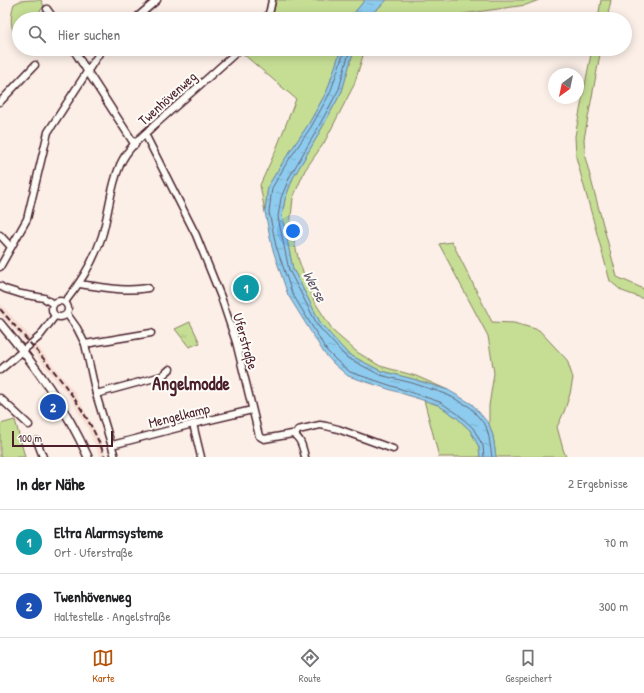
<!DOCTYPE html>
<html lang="de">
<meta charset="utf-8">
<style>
body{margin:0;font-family:"Patrick Hand",sans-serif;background:#f2f2f2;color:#202124}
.compass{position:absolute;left:548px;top:68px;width:36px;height:36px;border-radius:50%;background:#fff;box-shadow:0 2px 10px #0003;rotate:213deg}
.scale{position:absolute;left:12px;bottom:10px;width:101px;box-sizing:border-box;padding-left:4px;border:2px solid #4a1f2b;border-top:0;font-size:11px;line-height:14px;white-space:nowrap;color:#4a1f2b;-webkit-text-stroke:3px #fdfcf7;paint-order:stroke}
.you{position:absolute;left:293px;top:231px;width:14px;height:14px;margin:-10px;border:3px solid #fff;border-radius:50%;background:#1a73e8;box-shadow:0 0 0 6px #1a73e833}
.badge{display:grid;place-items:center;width:26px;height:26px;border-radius:50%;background:#b45309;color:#fff;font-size:13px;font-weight:700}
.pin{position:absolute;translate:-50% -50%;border:2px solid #fff;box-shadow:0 1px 4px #0006}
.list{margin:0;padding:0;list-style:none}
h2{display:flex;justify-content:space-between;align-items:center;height:52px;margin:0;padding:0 16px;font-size:17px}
h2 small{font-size:13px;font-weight:400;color:#757577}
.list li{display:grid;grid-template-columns:26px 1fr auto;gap:12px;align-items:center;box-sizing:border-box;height:64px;padding:0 16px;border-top:1px solid #e0e0e0}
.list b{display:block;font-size:15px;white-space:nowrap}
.list p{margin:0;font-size:13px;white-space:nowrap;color:#757577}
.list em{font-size:13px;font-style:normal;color:#757577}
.icon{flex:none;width:22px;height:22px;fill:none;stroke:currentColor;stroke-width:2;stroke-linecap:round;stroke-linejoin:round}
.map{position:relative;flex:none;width:644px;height:457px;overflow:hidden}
.search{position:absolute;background:#fff;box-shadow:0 2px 10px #0003;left:12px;right:12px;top:12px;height:44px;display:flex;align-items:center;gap:10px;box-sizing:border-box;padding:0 14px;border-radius:22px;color:#757577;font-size:15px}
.sheet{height:180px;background:#fff}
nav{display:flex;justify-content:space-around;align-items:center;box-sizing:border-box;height:56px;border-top:1px solid #e0e0e0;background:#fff;font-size:11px;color:#757577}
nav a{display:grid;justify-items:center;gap:2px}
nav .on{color:#b45309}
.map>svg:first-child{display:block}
.built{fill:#f8dfd4}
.green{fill:#c5de94;stroke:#887e60}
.park{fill:url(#park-tufts);stroke:#887e60}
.water{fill:url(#water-ripples);stroke:#7287a0}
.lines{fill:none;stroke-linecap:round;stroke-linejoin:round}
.shore{stroke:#656479;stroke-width:1}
.minor-casing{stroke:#4a1f2b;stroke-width:9}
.tertiary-casing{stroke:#4a1f2b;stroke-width:10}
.minor{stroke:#fdfcf7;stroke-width:6}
.tertiary{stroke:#fdfcf7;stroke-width:7}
.rail{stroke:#4a1f2b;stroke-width:2;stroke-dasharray:6 3;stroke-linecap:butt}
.labels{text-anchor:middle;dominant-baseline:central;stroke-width:4;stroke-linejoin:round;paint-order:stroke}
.street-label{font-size:14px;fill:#4a1f2b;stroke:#fdfcf7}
.water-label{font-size:15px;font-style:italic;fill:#5e5366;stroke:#fdfcf7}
.district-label{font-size:18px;font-weight:bold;fill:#4a1f2b;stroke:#fdfcf7}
</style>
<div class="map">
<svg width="644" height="457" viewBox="0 0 644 457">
<defs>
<pattern id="park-tufts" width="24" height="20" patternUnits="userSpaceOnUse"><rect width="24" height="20" fill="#c5de94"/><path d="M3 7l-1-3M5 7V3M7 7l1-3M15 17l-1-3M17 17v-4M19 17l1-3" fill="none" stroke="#abbe80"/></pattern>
<pattern id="water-ripples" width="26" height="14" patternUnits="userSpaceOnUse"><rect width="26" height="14" fill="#8dccee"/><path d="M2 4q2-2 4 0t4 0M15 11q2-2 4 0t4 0" fill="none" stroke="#7bafcc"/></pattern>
</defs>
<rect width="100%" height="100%" fill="#fbefe7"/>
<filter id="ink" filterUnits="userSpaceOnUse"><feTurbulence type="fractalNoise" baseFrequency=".025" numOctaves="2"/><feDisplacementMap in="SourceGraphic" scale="8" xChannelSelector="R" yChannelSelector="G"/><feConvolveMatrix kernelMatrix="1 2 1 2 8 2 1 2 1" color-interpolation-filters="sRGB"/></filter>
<g filter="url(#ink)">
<path class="built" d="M0,303L27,333L74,391L94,427L107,457H100L88,429L68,395L22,338L0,314Z"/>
<g class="green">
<path d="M30,0H41L44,6L34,19H19V37L16,38C10,27 10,16 14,4L20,1Z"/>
<path d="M276,0H365L354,13L352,19H271L274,10Z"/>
<path d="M387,0H539L526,5L428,19H366L368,17Z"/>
<path d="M601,0H611L607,19H598Z"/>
<path d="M246,49H341L327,91L308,125L283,162L268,186L265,212L260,185L275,152L296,99L242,53Z"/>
<path d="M354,49H365L354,85L324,143L305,170L293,198L290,226L299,261L314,301L334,332L357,352L380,366L416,376L448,390L413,379L381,371L348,354L321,324L293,269L282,216L285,199L293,178L317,137L342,91Z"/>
<path d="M592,49H601L584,139L585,157L617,277L644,289V299L622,291L610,281L576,157L575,136Z"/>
<path d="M452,242L492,322L514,323L539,330L567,360L573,378L570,394L564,412L557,427L563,449L566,457H496L493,436L489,424V406L494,373L488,336L439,244Z"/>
<path d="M424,400L438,405L456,417L470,430L479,447L480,457H439Z"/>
<path d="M15,420L25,457H0V424Z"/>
</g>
<path class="park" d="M190,322L200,343L189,347L175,329Z"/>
<g class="water">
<path d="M365,0H387L368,17L366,19H352L354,13Z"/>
<path d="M341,49H354L342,91L317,137L293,178L285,199L282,216L293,269L321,324L348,354L381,371L413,379L448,390L472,404L489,424L493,436L496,457H480L479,447L470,430L456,417L438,405L348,376L334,364L324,353L288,295L272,247L265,212L268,186L283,162L308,125L327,91Z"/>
</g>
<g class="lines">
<g class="shore">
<path d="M345,49L330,93L311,127L286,164L272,188L269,212L276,246L292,293L327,351L337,361L350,372L440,402L458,414L473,428L483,446L484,457"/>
<path d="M350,49L339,89L314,135L290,176L281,198L278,217L289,270L318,326L346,357L380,375L412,383L446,394L470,407L486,426L489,437L492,457"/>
</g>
<g class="minor-casing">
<g id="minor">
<path d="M47,9L54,19"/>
<path d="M135,19L157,0"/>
<path d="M267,19L270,10L272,0"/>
<path d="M73,49L135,145"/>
<path d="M0,102L35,65"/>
<path d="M145,134L196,235L221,297L236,342L259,436L264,439L292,434C301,437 303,449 305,457"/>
<path d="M0,235L11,247"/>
<path d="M0,267L27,219L48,132L102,49"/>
<path d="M79,284C102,287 125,292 148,288"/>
<path d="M0,286L5,289L21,294L44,298L53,304"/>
<circle cx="60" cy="309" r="8"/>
<path d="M65,302C81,282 94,261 102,236C109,213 110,188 120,165C129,144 151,129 167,114C192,92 216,71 240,49"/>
<path d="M67,314L77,328L85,344L96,394L115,457"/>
<path d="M85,344L151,333"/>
<path d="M0,370L39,337L55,316"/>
<path d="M96,394L162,376L170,369"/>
<path d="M0,398L29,425"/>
<path d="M193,424L201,457"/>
<path d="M295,435L298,430L320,425L326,426L338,429L393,449"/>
<path d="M37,441L43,457"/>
<path d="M112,445L193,424L252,410"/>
</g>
</g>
<g class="tertiary-casing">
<path id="tertiary" d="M0,323C35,365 66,407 88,457"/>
</g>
<use href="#minor" class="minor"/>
<use href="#tertiary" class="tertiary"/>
<path class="rail" d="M0,309C40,355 84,399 105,457"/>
</g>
</g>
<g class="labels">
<g class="street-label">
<text transform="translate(167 98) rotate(-42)">Twenhövenweg</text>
<text transform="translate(246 341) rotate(74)">Uferstraße</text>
<text transform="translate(179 415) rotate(-14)">Mengelkamp</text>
</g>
<g class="water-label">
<text transform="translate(315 286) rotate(62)">Werse</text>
</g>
<g class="district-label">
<text x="191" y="383">Angelmodde</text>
</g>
</g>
</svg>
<svg class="compass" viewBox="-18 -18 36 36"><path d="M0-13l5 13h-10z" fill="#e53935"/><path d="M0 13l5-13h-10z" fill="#757577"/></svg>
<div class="scale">100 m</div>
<div class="you"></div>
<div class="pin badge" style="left:246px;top:288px;background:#0f9aa8">1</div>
<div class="pin badge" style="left:53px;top:407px;background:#1a4fb4">2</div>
<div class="search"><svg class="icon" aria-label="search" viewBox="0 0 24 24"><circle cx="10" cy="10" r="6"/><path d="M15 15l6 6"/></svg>Hier suchen</div>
</div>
<section class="sheet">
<h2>In der Nähe<small>2 Ergebnisse</small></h2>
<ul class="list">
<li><span class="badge" style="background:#0f9aa8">1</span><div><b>Eltra Alarmsysteme</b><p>Ort · Uferstraße</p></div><em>70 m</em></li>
<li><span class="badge" style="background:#1a4fb4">2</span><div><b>Twenhövenweg</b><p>Haltestelle · Angelstraße</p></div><em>300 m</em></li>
</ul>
</section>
<nav>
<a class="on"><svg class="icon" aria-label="map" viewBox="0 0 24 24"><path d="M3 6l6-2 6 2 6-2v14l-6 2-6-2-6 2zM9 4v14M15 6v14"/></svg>Karte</a>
<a><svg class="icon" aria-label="directions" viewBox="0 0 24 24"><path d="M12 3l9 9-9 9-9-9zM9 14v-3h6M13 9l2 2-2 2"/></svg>Route</a>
<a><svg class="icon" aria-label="saved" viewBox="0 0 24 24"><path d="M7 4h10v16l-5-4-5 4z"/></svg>Gespeichert</a>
</nav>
